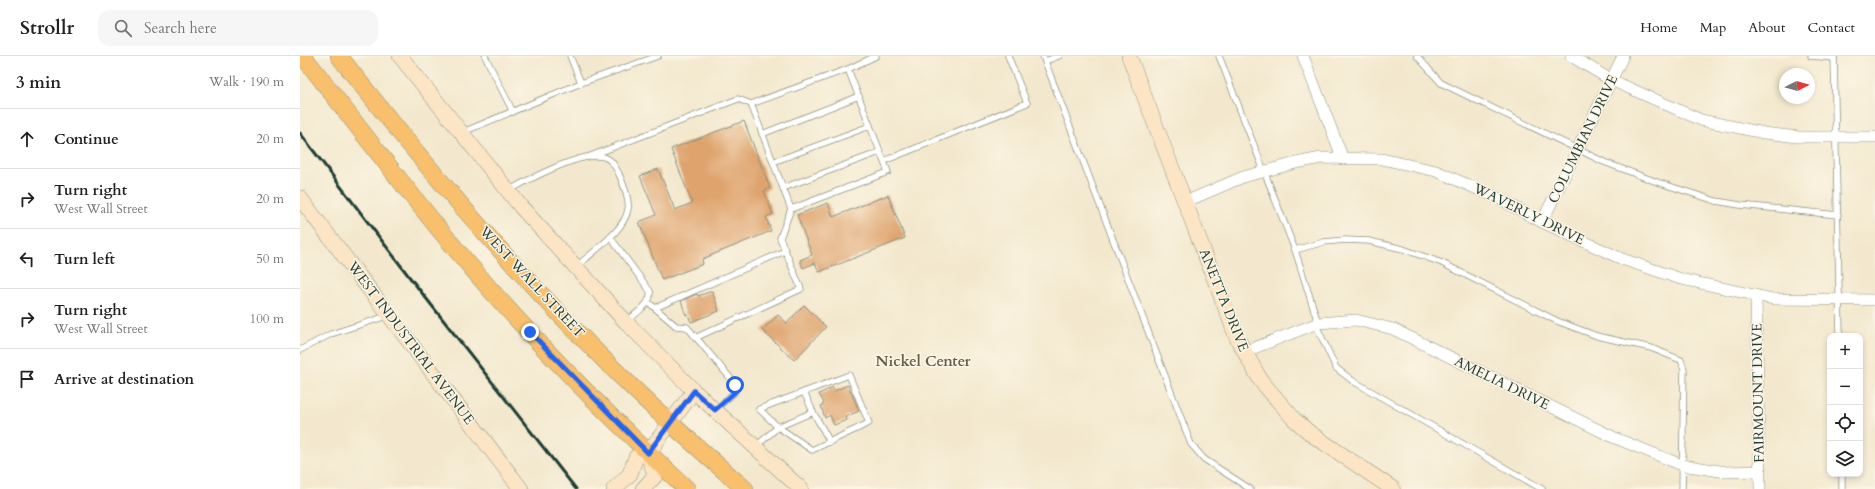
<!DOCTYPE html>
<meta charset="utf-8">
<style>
body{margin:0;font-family:Cardo,serif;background:#f6f6f6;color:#222}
.controls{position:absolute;right:12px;bottom:12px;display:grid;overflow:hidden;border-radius:8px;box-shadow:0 2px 6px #0003}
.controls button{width:36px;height:36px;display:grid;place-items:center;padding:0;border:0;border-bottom:1px solid #e0e0e0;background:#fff;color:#222;font:20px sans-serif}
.compass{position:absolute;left:1479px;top:12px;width:36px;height:36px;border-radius:50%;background:#fff;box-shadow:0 2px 6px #0003;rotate:84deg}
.stop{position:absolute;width:12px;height:12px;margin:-9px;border:3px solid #2563eb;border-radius:50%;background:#fff}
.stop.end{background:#2563eb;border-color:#fff;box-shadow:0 1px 4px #0008}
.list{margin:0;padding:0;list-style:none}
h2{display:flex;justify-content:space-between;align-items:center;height:52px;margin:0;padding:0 16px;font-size:17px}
h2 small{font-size:13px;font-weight:400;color:#767676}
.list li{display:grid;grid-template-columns:26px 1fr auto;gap:12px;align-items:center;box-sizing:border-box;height:60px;padding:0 16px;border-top:1px solid #e0e0e0}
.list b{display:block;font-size:15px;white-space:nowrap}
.list p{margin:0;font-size:13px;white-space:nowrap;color:#767676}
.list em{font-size:13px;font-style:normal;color:#767676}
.icon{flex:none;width:22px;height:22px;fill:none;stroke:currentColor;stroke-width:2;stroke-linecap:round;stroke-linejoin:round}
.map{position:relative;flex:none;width:1575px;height:433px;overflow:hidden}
header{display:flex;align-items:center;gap:24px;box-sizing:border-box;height:56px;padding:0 20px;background:#fff;border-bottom:1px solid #e0e0e0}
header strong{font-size:19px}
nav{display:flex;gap:22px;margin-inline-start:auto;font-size:14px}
.search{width:280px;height:36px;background:#f6f6f6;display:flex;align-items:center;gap:10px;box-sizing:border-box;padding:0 14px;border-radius:12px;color:#767676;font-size:15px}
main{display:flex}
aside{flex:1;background:#fff}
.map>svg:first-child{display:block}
.building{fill:#dfa46e}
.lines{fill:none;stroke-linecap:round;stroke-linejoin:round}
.lane-casing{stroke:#899280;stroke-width:7}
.street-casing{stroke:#899280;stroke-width:12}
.secondary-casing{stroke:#899280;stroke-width:16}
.primary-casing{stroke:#899280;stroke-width:18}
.lane{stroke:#fff;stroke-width:5.5}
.street{stroke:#fff;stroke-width:11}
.secondary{stroke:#fce5c4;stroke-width:15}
.primary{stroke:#f8bf6c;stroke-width:17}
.rail{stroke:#1f3d34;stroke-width:3}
.route{stroke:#2563eb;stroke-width:5}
.labels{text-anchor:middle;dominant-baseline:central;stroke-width:3;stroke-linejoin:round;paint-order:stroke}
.street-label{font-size:14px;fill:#1f3d34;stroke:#fcf5e5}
.neighbourhood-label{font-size:15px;font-weight:bold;fill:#626148;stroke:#fcf5e5}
</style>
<header>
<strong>Strollr</strong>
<div class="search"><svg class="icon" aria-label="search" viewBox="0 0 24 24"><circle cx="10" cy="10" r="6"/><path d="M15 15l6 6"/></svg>Search here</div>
<nav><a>Home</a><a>Map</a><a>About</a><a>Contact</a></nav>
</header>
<main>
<aside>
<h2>3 min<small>Walk · 190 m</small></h2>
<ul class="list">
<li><svg class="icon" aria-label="ahead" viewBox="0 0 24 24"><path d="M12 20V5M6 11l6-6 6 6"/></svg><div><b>Continue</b></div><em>20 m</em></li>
<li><svg class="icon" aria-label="right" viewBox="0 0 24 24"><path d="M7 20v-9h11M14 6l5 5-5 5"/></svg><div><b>Turn right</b><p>West Wall Street</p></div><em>20 m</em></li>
<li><svg class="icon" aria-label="left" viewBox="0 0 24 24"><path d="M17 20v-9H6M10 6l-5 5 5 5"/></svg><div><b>Turn left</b></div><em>50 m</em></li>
<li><svg class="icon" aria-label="right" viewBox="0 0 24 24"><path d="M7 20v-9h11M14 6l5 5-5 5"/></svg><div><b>Turn right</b><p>West Wall Street</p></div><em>100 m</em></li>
<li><svg class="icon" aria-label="arrive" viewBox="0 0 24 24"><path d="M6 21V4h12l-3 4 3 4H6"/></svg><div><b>Arrive at destination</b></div></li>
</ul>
</aside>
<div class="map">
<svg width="1575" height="433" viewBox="0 0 1575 433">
<rect width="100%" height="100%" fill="#fcf5e5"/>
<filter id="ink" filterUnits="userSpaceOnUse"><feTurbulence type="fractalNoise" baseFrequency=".025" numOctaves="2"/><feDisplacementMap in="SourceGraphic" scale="8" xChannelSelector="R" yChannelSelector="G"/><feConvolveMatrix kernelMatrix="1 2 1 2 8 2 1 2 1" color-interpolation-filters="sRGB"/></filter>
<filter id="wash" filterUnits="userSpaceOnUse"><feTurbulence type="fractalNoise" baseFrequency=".012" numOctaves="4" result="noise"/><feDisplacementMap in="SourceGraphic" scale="16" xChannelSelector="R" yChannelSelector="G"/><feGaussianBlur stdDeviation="0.9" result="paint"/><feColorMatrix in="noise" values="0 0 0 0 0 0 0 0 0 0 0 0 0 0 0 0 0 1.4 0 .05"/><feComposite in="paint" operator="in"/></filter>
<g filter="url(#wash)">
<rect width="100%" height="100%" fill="#f3e8cd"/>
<g id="blocks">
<g class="building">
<path d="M444,65L470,132L464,135L473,158L466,161L471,175L402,203L403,208L362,224L339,166L356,159L340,120L358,113L375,154L392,147L371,93Z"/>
<path d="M588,139L605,182L519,216L515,207L503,212L500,204L512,199L497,159L528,147L533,161Z"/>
<path d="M412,235L419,255L391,266L388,259H386L381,245L397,238L398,240Z"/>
<path d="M504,249L526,271L494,304L462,274L478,259L487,267Z"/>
<path d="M548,329L559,355L545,361L547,364L534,369L530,359L525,362L521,350L524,347L519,338L533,331L534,335Z"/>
</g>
</g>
</g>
<g filter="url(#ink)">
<use href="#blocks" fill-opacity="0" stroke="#899280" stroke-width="1"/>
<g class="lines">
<g class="lane-casing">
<g id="lane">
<path d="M185,0L213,56"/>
<path d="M270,0L281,27"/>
<path d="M743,0L891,388L904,403L950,433"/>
<path d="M919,0L995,194L1018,267"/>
<path d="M1117,0L1141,27L1304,106L1357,126L1416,145L1440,149L1538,159"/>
<path d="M1511,0L1534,2"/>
<path d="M1534,0L1540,280"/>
<path d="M745,5L759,0"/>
<path d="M548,13L576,0"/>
<path d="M163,76L281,27L358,0"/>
<path d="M462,78L559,40"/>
<path d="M288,101L438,43L451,48L548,13L588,116L491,153L451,48"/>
<path d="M584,105L727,47L708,0"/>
<path d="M473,106L570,70"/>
<path d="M483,132L580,96"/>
<path d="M210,134C231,122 274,100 297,100C310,100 314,108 319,118C323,127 330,143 328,153C325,175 291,197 276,211"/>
<path d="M310,181L350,235C352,248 336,257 327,265"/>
<path d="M995,194L1024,186L1045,184L1069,185L1103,193L1142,207L1257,265L1297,280L1351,292L1381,304L1384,313L1382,433"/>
<path d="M348,246L376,270L387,271L432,324L436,332L435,336L415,354"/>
<path d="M355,252L485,195"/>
<path d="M1016,269L1036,312L1053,325L1242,433"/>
<path d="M395,282L501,233L480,182L491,153"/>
<path d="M0,294L31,278L87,260"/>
<path d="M504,336L513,356"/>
<path d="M455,391L478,371L512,394L569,367L549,319L459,353L478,371L513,356L530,386"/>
<path d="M1542,418V433"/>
</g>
</g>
<g class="street-casing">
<g id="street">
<path d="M1003,0L1043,103"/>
<path d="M1271,0L1311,24L1401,64L1464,77L1498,81H1575"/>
<path d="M885,146L943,121L996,107L1021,102L1082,103L1136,115L1198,142L1242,166L1322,203L1381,223L1473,243L1575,244"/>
<path d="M1242,166L1323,0"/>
<path d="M1456,240L1460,433"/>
<path d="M944,296L1018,267L1056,264L1093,273L1315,382L1382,409L1426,416L1460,415"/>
</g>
</g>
<g class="secondary-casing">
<g id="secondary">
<path d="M100,0L221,151L326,266L394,335L501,433"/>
<path d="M829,0L937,282L961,325L994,363L1011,378L1093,433"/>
<path d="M0,142L221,433"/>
<path d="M314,433L330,418L336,401L348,397L394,335"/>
<path d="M343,433L355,420L348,397"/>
</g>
</g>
<g class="primary-casing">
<g id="primary">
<path d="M3,0C66,81 128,163 196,240C256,307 321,372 387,433"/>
<path d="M39,0C130,117 226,229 333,332C369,367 407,400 445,433"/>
</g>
</g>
<use href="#lane" class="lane"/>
<use href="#street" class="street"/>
<use href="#secondary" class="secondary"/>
<use href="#primary" class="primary"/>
<path class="rail" d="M0,77L111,223L276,433"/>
</g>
</g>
<g class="lines" filter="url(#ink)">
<path class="route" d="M230,276L348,397L394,335L415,354L435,336V329"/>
</g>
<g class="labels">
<g class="street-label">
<text transform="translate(1283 83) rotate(-64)">COLUMBIAN DRIVE</text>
<text transform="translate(1229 158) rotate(26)">WAVERLY DRIVE</text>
<text transform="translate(232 226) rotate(47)">WEST WALL STREET</text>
<text transform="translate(924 244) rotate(68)">ANETTA DRIVE</text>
<text transform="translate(111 287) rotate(53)">WEST INDUSTRIAL AVENUE</text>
<text transform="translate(1202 327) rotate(26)">AMELIA DRIVE</text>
<text transform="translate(1458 337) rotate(-91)">FAIRMOUNT DRIVE</text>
</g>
<g class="neighbourhood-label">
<text x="623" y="305">Nickel Center</text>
</g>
</g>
</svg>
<div class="controls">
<button>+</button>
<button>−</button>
<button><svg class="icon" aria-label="locate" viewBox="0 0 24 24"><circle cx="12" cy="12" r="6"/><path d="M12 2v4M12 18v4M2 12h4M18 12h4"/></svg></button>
<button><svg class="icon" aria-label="layers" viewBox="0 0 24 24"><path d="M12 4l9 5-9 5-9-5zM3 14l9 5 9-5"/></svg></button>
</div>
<svg class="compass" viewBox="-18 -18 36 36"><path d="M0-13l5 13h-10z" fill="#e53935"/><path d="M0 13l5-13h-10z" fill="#767676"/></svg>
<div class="stop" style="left:435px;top:329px"></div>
<div class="stop end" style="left:230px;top:276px"></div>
</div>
</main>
